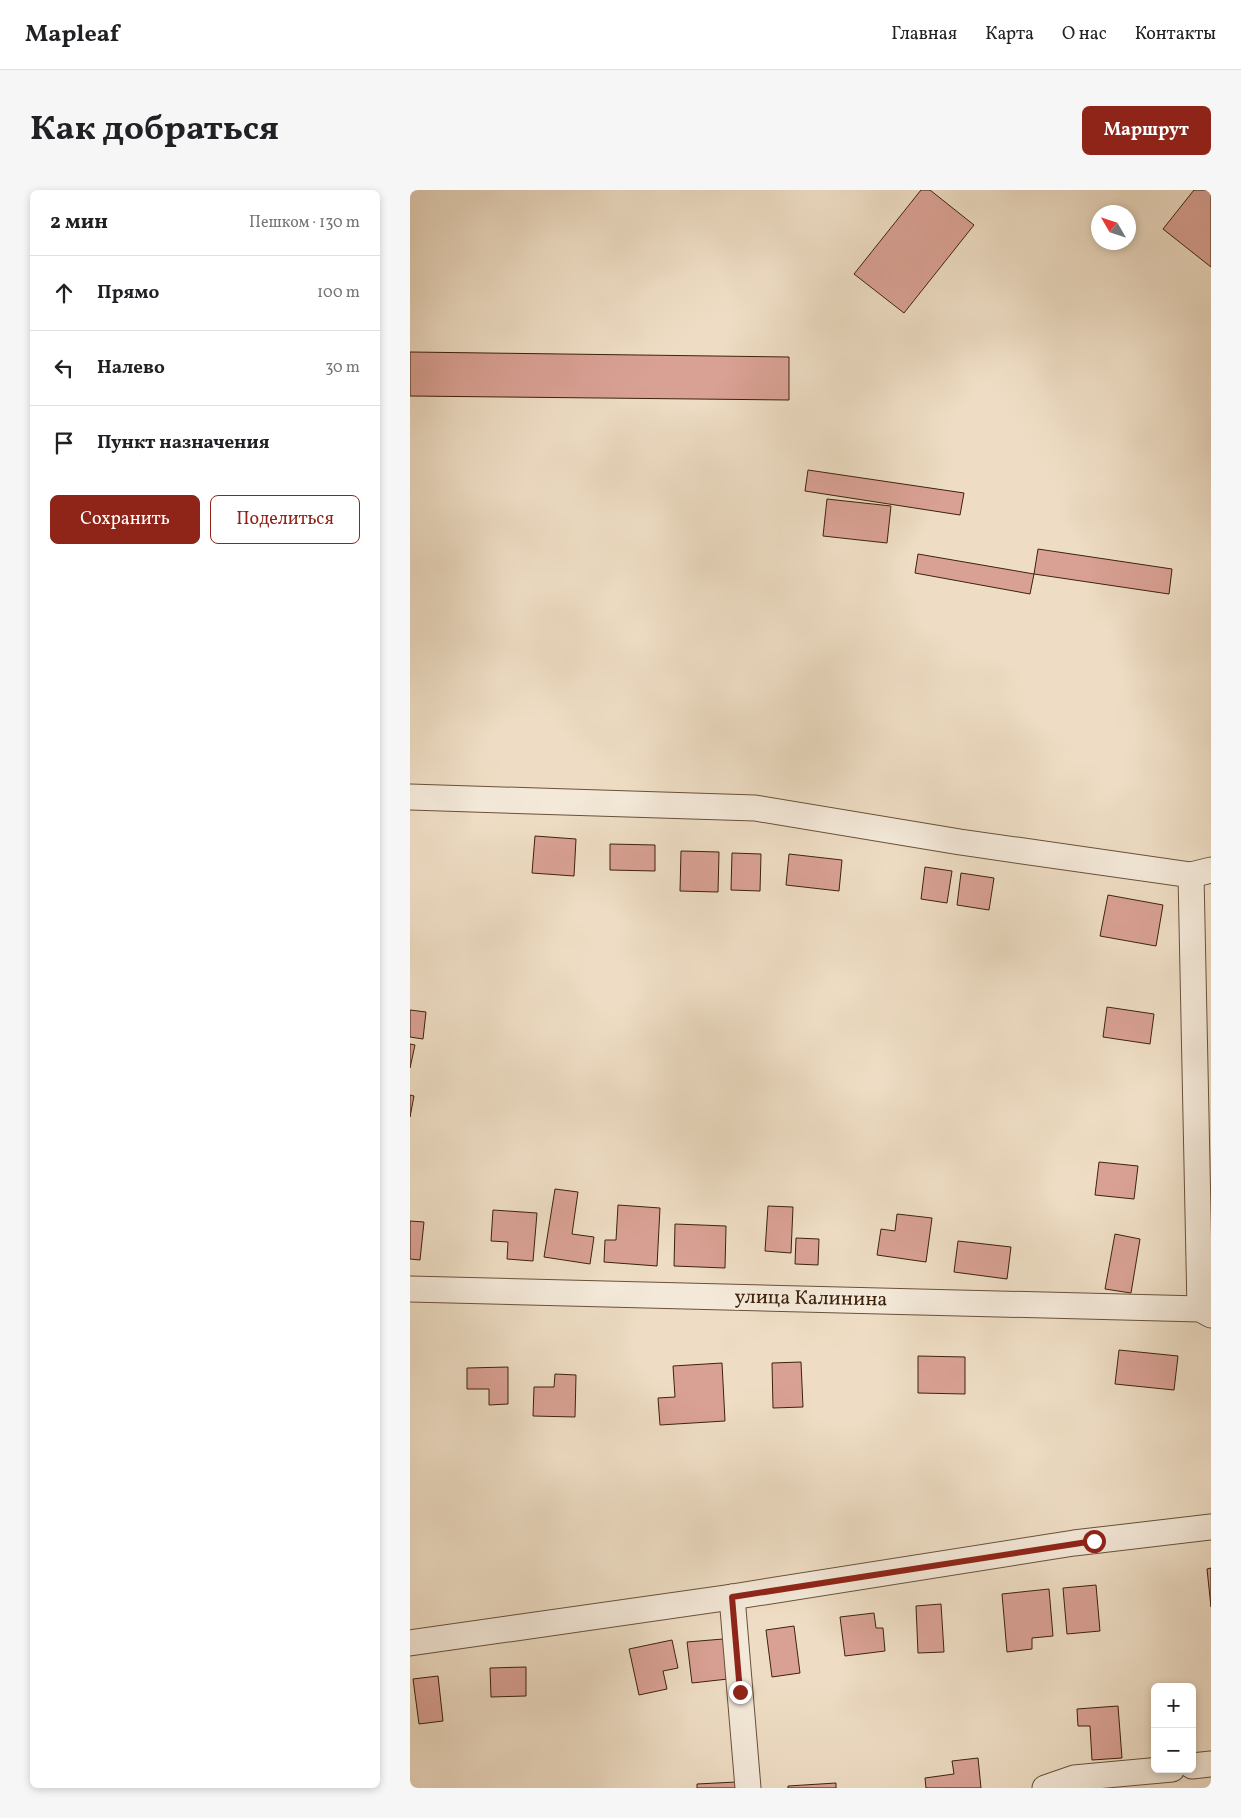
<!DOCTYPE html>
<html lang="ru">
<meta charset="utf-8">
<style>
body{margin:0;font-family:Vollkorn,serif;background:#f6f6f6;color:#202124}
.controls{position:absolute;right:15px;bottom:15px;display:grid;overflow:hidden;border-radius:8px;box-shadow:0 2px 8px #0003}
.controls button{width:45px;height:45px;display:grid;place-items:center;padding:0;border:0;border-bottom:1px solid #e0e0e0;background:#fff;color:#202124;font:25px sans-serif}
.compass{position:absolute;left:681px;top:15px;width:45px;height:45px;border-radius:50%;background:#fff;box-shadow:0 2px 8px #0003;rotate:309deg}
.stop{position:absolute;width:15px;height:15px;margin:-11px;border:4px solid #8f2418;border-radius:50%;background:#fff}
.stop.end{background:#8f2418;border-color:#fff;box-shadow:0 1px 5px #0008}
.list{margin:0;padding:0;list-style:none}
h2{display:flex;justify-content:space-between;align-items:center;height:65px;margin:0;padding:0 20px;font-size:21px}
h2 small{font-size:16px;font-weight:400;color:#757577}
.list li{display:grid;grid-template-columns:32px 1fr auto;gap:15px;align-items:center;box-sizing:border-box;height:75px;padding:0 20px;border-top:1px solid #e0e0e0}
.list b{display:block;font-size:19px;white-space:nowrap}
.list em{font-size:16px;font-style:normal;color:#757577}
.actions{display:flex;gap:10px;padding:15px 20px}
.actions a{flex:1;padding:11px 0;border:1px solid #8f2418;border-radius:8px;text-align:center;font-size:18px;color:#8f2418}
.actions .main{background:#8f2418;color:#fff}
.icon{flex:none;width:28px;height:28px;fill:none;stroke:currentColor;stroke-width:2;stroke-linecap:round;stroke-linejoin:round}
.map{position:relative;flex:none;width:801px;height:1598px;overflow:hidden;border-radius:8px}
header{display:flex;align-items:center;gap:30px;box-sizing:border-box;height:70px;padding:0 25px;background:#fff;border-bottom:1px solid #e0e0e0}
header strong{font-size:24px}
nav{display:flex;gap:28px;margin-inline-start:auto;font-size:18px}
.intro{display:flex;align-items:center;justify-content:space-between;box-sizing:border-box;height:120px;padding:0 30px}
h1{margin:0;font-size:35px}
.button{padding:12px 22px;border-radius:8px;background:#8f2418;color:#fff;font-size:18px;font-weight:700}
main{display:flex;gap:30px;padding:0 30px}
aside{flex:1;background:#fff;border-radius:8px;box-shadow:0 2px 8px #0003}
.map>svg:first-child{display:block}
.building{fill:#d9a194;stroke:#3d220c}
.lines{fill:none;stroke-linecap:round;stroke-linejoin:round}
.minor-casing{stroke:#69513a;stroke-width:27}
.minor{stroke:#f4e9d9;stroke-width:25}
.route{stroke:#8f2418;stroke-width:6}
.labels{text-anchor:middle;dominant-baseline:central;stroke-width:4.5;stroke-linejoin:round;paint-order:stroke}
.street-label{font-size:20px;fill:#3d220c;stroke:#f4e9d9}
</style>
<header>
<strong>Mapleaf</strong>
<nav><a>Главная</a><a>Карта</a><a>О нас</a><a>Контакты</a></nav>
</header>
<div class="intro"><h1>Как добраться</h1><a class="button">Маршрут</a></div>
<main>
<aside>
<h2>2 мин<small>Пешком · 130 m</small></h2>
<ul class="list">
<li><svg class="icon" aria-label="ahead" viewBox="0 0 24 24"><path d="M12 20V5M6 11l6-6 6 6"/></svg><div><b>Прямо</b></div><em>100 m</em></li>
<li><svg class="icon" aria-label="left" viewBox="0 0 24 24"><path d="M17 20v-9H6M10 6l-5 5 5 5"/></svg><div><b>Налево</b></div><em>30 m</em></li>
<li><svg class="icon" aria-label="arrive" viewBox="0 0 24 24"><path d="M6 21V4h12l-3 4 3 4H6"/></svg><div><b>Пункт назначения</b></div></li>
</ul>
<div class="actions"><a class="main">Сохранить</a><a>Поделиться</a></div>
</aside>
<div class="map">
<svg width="801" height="1598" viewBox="0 0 801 1598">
<rect width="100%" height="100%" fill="#eeddc4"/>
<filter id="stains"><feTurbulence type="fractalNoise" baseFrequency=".004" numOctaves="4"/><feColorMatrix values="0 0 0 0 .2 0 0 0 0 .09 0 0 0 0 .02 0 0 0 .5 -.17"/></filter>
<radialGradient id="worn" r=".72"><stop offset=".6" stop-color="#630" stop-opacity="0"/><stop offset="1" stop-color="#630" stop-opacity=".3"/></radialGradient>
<g class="building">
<path d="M511,0H520L564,35L494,123L444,84Z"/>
<path d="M784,0H801V77L753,39Z"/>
<path d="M0,162L379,167V210L0,206Z"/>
<path d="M398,280L554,303L550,325L395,301Z"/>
<path d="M417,309L481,316L477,353L413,346Z"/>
<path d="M628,359L762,379L759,404L624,384Z"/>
<path d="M508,364L624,384L620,404L505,383Z"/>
<path d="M125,646L166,649L164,686L122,683Z"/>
<path d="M200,654L245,655V681L200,680Z"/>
<path d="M271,661L309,662L308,702L270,701Z"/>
<path d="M322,663L351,664L350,701L321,700Z"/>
<path d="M379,664L432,670L429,701L376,695Z"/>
<path d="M515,677L542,681L537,713L511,709Z"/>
<path d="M551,683L584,688L579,720L547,715Z"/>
<path d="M698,705L753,715L746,756L690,746Z"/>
<path d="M697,817L744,824L740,854L693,847Z"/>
<path d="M0,820L16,822L13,849L0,847Z"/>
<path d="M0,854L5,855L0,878Z"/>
<path d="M0,905L4,906L0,927Z"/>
<path d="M689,972L728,976L724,1009L685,1005Z"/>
<path d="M145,999L168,1002L162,1044L184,1047L180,1074L134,1067Z"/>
<path d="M208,1015L250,1018L247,1076L194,1072L195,1050H206Z"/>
<path d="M358,1016L383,1017L381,1063L355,1061Z"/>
<path d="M83,1020L127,1023L123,1071L97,1069L98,1052L81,1051Z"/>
<path d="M487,1024L522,1028L516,1072L467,1065L471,1039L485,1041Z"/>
<path d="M0,1031L14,1032L10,1070L0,1069Z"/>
<path d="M265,1034L316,1036L315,1078L264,1076Z"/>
<path d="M705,1044L730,1049L721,1103L695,1099Z"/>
<path d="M386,1048L409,1049L408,1075L385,1074Z"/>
<path d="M548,1051L601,1057L597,1089L544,1082Z"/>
<path d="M709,1160L768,1166L764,1200L705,1194Z"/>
<path d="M508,1166L555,1167V1204L508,1203Z"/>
<path d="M391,1172L393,1217L363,1218L362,1173Z"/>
<path d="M312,1173L315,1231L250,1235L248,1208L265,1207L263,1176Z"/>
<path d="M98,1177V1214L79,1215V1199H57V1178Z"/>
<path d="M145,1184L166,1185L165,1227L123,1226L124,1197H144Z"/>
<path d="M801,1378V1417L797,1379Z"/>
<path d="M686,1395L690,1441L657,1444L653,1398Z"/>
<path d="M639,1399L643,1446L622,1448V1459L597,1462L592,1404Z"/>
<path d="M531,1414L534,1462L508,1463L506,1416Z"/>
<path d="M464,1423L466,1438H473L475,1461L435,1466L430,1427Z"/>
<path d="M384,1436L390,1483L362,1487L356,1440Z"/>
<path d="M313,1449L318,1489L282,1493L277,1452Z"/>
<path d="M262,1450L268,1478L253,1481L257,1499L229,1505L219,1459Z"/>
<path d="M116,1477V1506L81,1507L80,1478Z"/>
<path d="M28,1486L33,1531L9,1534L3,1489Z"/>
<path d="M708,1516L712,1568L682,1570L680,1536H668L667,1519Z"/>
<path d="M568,1568L571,1598H516L515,1588L544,1584L542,1571Z"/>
<path d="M326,1592L327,1598H287V1594Z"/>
<path d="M426,1593V1598H378V1596Z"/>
</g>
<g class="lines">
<g class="minor-casing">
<g id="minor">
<path d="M0,607L345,618L550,652L781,685L801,680"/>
<path d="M781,685L790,1119"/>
<path d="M0,1099L790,1119L801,1125"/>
<path d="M322,1407L338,1598"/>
<path d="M0,1453L322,1407L664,1353L801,1337"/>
<path d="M782,1576L801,1574"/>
<path d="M635,1598L664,1588L762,1579"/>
</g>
</g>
<use href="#minor" class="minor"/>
</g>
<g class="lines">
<path class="route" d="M330,1502L322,1407L684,1351"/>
</g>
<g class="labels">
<g class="street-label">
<text transform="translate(401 1109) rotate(1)">улица Калинина</text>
</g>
</g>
<rect width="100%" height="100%" filter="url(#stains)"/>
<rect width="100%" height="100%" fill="url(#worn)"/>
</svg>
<div class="controls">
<button>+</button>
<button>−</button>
</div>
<svg class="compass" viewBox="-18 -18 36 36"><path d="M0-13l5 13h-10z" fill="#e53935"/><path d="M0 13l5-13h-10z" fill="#757577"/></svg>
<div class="stop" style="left:684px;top:1351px"></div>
<div class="stop end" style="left:330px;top:1502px"></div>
</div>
</main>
